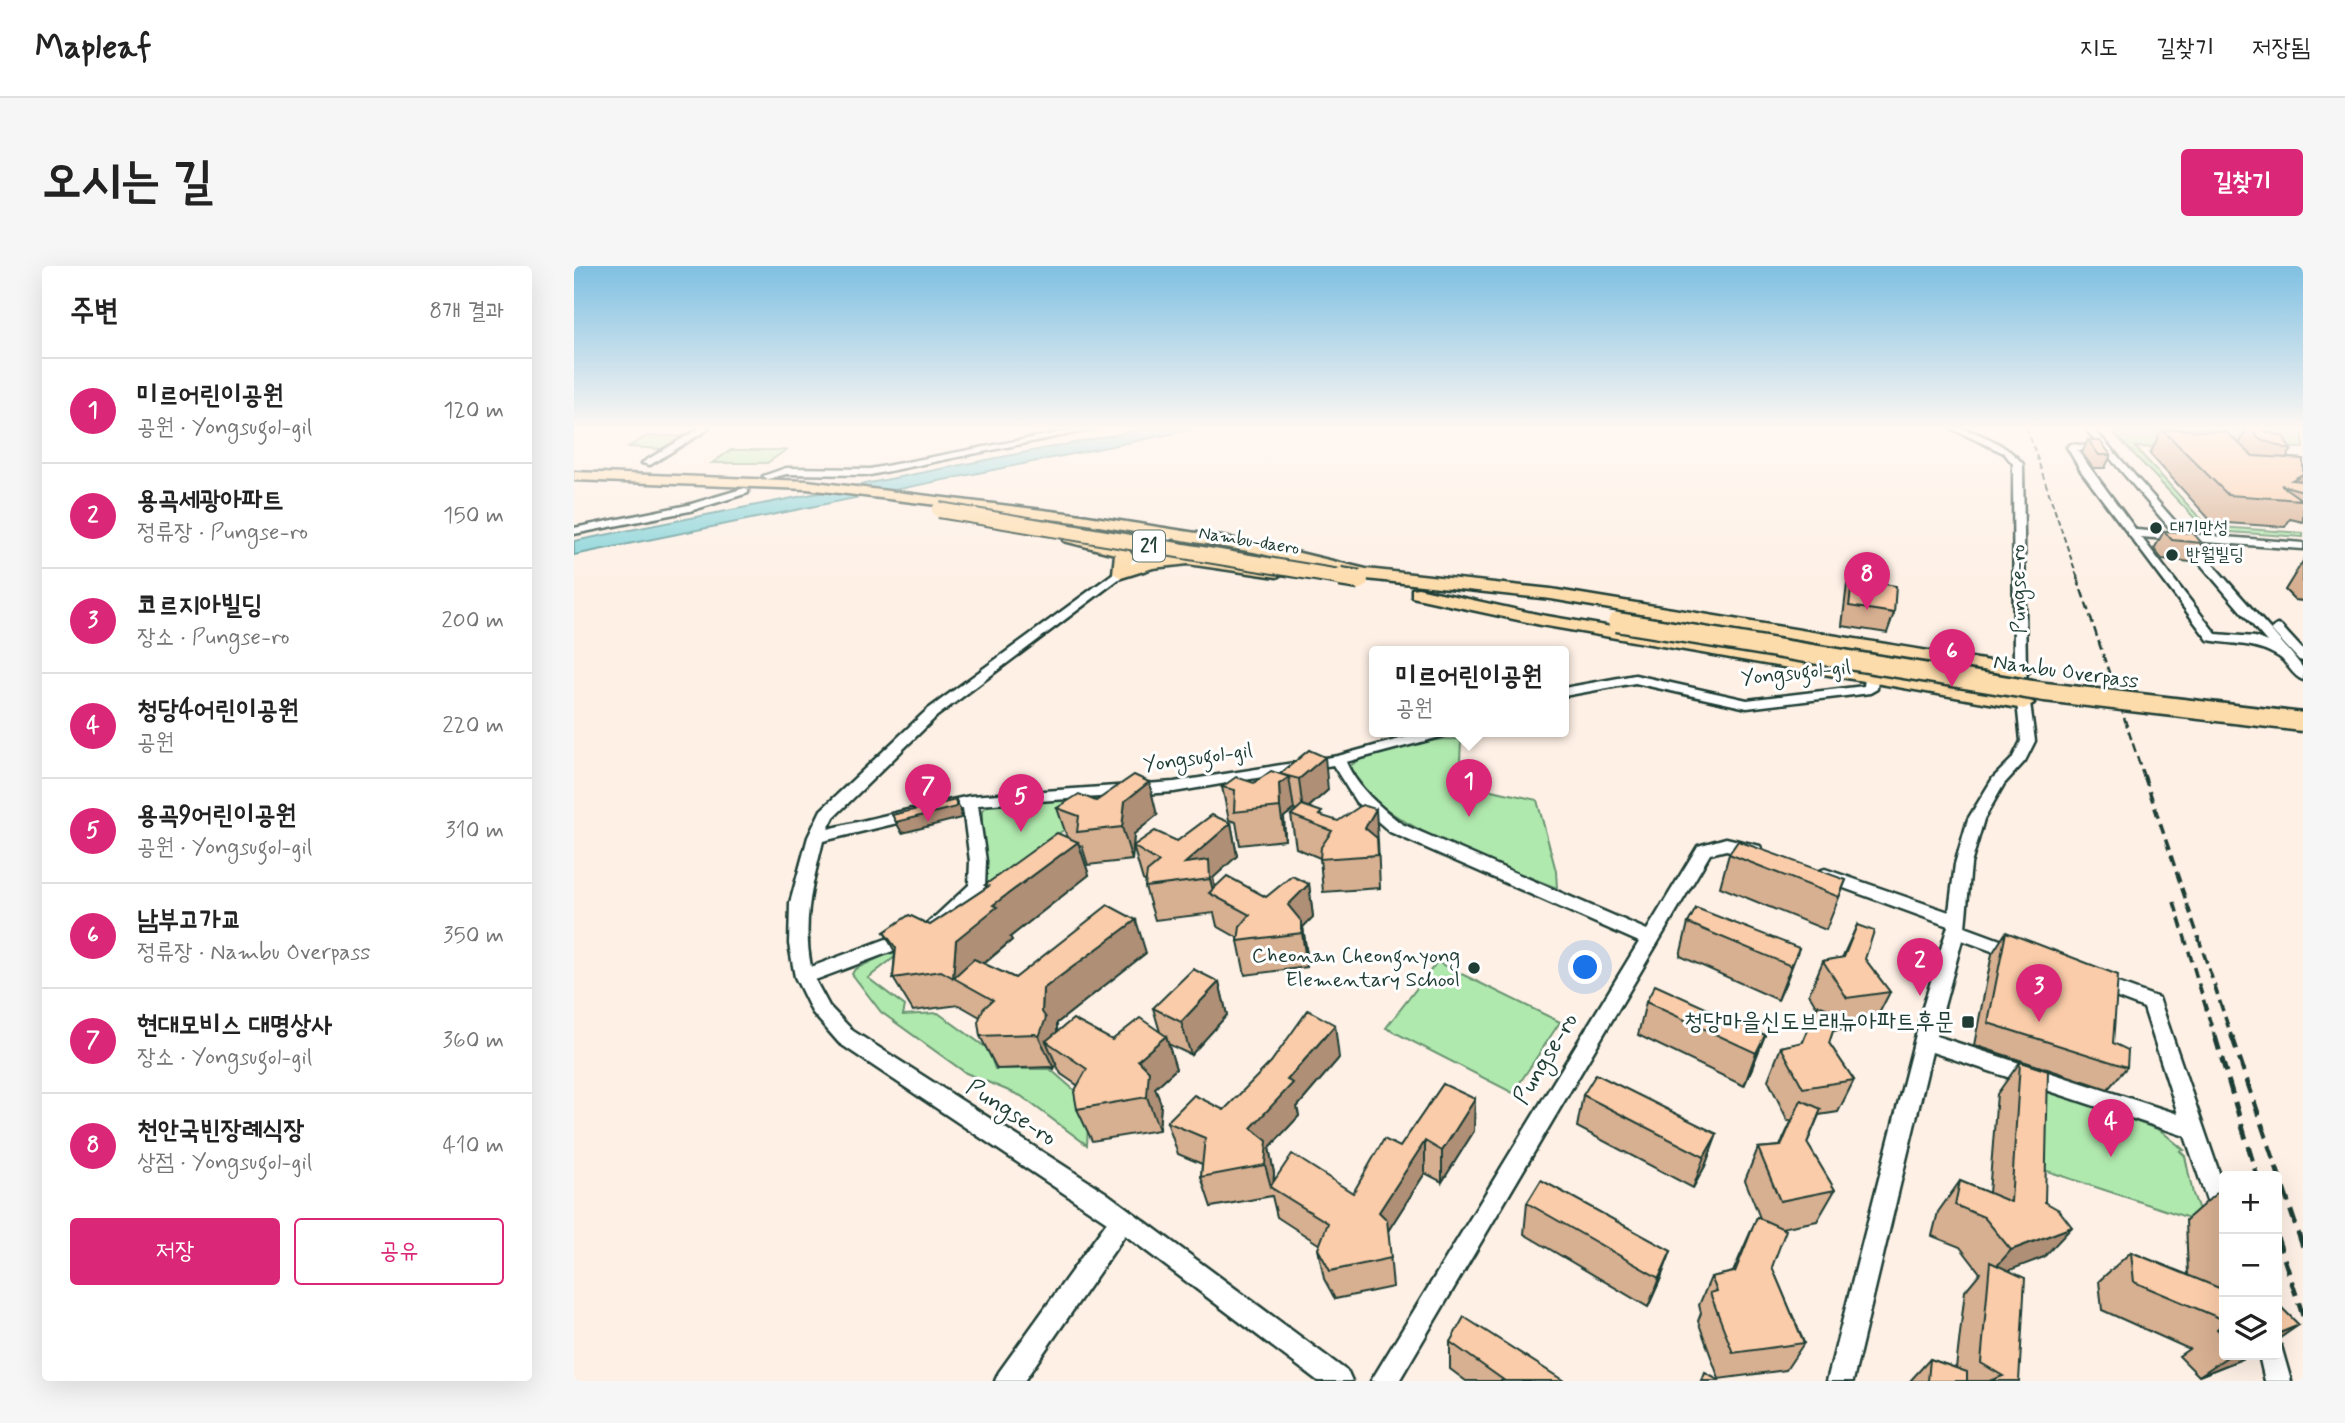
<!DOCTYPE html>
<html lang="ko">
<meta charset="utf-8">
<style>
body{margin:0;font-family:Mynerve,"Poor Story",sans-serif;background:#f6f6f6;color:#222}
.controls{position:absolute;right:21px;bottom:21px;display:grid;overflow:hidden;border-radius:7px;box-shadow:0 7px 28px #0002}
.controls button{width:63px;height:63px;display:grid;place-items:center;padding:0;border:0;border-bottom:2px solid #e0e0e0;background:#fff;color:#222;font:35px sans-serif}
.you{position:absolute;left:1012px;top:702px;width:24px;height:24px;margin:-18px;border:5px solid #fff;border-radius:50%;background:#1a73e8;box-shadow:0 0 0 10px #1a73e833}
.badge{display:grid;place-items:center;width:46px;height:46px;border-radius:50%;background:#db2777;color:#fff;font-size:23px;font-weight:700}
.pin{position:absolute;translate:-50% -58px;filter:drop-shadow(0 2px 4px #0008)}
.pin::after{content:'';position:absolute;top:37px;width:24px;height:21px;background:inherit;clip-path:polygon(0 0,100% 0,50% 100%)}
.popup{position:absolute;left:795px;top:380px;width:200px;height:91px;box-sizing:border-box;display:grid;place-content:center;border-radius:7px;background:#fff;filter:drop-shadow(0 2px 5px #0005);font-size:23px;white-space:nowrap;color:#767676}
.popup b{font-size:26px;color:#222}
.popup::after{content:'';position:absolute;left:50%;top:100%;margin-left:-14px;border:14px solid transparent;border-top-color:#fff}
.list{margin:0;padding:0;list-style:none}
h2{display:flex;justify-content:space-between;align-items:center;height:91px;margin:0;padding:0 28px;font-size:30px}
h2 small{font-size:23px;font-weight:400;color:#767676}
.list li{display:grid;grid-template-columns:46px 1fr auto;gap:21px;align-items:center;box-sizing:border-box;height:105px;padding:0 28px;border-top:2px solid #e0e0e0}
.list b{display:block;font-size:26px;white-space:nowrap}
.list p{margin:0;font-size:23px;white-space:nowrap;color:#767676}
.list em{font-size:23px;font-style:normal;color:#767676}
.actions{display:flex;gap:14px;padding:21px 28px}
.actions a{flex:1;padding:16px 0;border:2px solid #db2777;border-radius:7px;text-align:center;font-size:24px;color:#db2777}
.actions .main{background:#db2777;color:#fff}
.icon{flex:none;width:38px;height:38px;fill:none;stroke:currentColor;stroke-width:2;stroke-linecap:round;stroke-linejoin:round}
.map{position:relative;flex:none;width:1729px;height:1115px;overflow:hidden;border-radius:7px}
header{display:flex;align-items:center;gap:42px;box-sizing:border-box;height:98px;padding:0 35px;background:#fff;border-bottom:2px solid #e0e0e0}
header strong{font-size:33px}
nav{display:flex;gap:38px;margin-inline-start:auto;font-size:24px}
.intro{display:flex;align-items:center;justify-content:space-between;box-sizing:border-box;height:168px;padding:0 42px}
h1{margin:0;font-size:49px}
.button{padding:18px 32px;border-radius:7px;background:#db2777;color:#fff;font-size:24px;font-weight:700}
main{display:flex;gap:42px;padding:0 42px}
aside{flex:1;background:#fff;border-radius:7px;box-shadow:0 7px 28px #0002}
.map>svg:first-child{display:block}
.green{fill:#b0e9ae;stroke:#689371;stroke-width:2}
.water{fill:#81d2d8;stroke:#5a9696;stroke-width:2}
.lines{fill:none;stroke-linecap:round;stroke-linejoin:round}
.minor-casing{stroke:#1f3d34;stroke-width:5}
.highway-casing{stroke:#1f3d34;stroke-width:5}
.minor{fill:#fff;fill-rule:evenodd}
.highway{fill:#fddcac;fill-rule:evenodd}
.rail-far3{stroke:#1f3d34;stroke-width:2;stroke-dasharray:6 3.5;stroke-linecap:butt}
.rail-far2{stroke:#1f3d34;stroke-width:2.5;stroke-dasharray:9 4.5;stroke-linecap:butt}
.rail-far1{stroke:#1f3d34;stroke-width:3.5;stroke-dasharray:11 6;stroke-linecap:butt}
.rail{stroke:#1f3d34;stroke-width:5;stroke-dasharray:15 8;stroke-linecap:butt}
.highway-bridge-far1-casing{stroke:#1f3d34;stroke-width:18;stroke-linecap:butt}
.highway-bridge-casing{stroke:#1f3d34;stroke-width:23;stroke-linecap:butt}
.highway-bridge-far1{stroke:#fddcac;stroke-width:14}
.highway-bridge{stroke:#fddcac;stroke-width:18}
.wall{fill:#d7af91;stroke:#1f3d34;stroke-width:2}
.shaded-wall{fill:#af8f76;stroke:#1f3d34;stroke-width:2}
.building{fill:#facca9;stroke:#1f3d34;stroke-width:2}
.poi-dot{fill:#1f3d34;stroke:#fff;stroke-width:2.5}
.labels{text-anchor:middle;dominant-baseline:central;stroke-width:6;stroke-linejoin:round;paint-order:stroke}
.far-poi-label{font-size:18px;fill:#1f3d34;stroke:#fff;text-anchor:start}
.far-street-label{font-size:18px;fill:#1f3d34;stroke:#fff}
.shield{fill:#fff;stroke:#627771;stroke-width:2}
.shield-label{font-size:19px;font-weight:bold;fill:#1f3d34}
.street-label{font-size:21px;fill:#1f3d34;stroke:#fff}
.poi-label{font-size:21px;fill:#1f3d34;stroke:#fff;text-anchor:end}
.near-poi-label{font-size:24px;fill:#1f3d34;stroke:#fff;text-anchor:end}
.near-street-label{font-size:24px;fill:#1f3d34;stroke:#fff}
</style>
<header>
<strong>Mapleaf</strong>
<nav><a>지도</a><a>길찾기</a><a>저장됨</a></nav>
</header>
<div class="intro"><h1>오시는 길</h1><a class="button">길찾기</a></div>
<main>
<aside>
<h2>주변<small>8개 결과</small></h2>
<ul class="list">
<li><span class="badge">1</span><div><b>미르어린이공원</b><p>공원 · Yongsugol-gil</p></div><em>120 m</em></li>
<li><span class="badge">2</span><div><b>용곡세광아파트</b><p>정류장 · Pungse-ro</p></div><em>150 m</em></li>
<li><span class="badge">3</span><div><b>코르지아빌딩</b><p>장소 · Pungse-ro</p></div><em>200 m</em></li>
<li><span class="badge">4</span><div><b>청당4어린이공원</b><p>공원</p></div><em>220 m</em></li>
<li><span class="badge">5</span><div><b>용곡9어린이공원</b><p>공원 · Yongsugol-gil</p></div><em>310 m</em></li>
<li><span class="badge">6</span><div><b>남부고가교</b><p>정류장 · Nambu Overpass</p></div><em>350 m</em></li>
<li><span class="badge">7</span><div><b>현대모비스 대명상사</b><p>장소 · Yongsugol-gil</p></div><em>360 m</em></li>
<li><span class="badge">8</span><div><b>천안국빈장례식장</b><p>상점 · Yongsugol-gil</p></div><em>410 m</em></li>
</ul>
<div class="actions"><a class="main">저장</a><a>공유</a></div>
</aside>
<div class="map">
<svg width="1729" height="1115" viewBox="0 0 1729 1115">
<rect width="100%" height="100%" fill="#fef0e5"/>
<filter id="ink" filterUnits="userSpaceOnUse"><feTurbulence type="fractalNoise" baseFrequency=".0143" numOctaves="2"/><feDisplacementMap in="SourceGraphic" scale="14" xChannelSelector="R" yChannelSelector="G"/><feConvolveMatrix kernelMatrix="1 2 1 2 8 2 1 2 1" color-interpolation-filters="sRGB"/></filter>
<g filter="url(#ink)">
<g class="green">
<path d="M1535,162H1729V182L1561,181L1633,260L1729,267V271L1640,265L1628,260Z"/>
<path d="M73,170H109L88,183L54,181Z"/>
<path d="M157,184H212L193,197H138Z"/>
<path d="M884,473L887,476L885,513L894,519L963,534L982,605L983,622C933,602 788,554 776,500C802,480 852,473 884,473Z"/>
<path d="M526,531L524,540L408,621V544L417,538Z"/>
<path d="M317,686L322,690L294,712L331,740L329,749L364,747L414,783L421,803H476L515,837L513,879L447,830L392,807L307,746L278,708L281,703Z"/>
<path d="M863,696L986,756L939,827L812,762Z"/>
<path d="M1469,823L1586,864L1610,884L1606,885L1611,890L1619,928L1630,957L1470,904Z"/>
</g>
<path class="water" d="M575,162H626L0,289V275Z"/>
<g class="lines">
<g class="minor-casing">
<g id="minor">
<path d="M126,162H136L76,199L68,197Z"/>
<path d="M509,162H525L296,209L212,208L194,213L189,210L212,202L296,203Z"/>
<path d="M1376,162C1398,161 1435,180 1449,198L1452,406L1461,475L1451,495L1430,518L1410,553L1397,598L1391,661L1448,682L1451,687L1448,692L1442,694L1388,674L1362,770L1604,848L1570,742L1515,721L1513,716L1515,711L1522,709L1585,732L1650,921V963L1642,960L1639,952L1611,870L1358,786L1279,1115H1253L1349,741L1374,660L1245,613L1243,609L1245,605L1251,603L1375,646L1381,598L1394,553L1419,512L1438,493L1447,475L1440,406L1439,198L1430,187Z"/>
<path d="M1511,162H1519L1612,268L1729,277V283L1618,275L1717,387L1729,402V414C1718,410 1714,397 1705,391C1682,376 1659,379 1634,374L1507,205L1493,181L1497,178L1526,181ZM1503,184L1531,186L1600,267L1562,264ZM1567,271L1606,274L1693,376L1681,371L1642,368Z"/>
<path d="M171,222L174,223V227L116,245L0,268V262L114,239Z"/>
<path d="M597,265L606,267L363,450L260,551L254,563L338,543L346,548L344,552L249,575C238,620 228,654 237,701L331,666L337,664L343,666L346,671L343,676L241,714L255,740L279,765L531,926L774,1106L778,1115H744L551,969L450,1115H421L425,1106L533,956L265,777L238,746L221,711L215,678L216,637L234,571L247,544L353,444Z"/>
<path d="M1703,359L1707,360L1729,384V395L1725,394L1699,366L1697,363Z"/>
<path d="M1301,378L1307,382L1303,423L1296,427L1173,442L1061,417L990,430V422L1061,409L1173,434L1290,420L1295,382Z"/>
<path d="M855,465H879L877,468L772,496C784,523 805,540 828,558L1073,664L1124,580L1152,572L1186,580L1188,584L1180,590L1152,584L1136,588L825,1115H797L1065,676L816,566L782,536L759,499L600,526L404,539L412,595L411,621L366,665H354L351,660L395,619L396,595L389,542L364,547L356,542L359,538L396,530L600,516L764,490Z"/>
<path d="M1703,1078L1707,1080L1717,1115H1691L1685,1089H1703Z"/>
</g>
</g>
<g class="highway-casing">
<g id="highway">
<path d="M0,206L233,215L501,248L680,276L792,303L977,323L1446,400L1455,406L1446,412L977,333L792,313L680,286L501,256L233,223L0,214Z"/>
<path d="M495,267L553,282L559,290L557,298C606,282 653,294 703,301L711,306L703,311L614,298L579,302L547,312L539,307L541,288L490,275V269Z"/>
<path d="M844,322L967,349L1450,431L1460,437L1450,443L967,359L838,331V323Z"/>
</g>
</g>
<use href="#minor" class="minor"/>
<use href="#highway" class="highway"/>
<path class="rail-far3" d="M1453,162L1504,313"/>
<path class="rail-far2" d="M1503,311L1570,511"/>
<g class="rail-far1">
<path d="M1570,509L1658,772"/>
<path d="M1600,636L1641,772"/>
</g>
<g class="rail">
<path d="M1641,770L1683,910"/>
<path d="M1658,770L1729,981"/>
<path d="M1703,971L1729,1050"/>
</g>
<g class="highway-bridge-far1-casing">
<path id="highway-bridge-far1" d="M365,244L777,313"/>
</g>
<g class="highway-bridge-casing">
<g id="highway-bridge">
<path d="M766,311L785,314"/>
<path d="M1043,356L1471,426L1729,456"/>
</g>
</g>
<use href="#highway-bridge-far1" class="highway-bridge-far1"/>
<use href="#highway-bridge" class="highway-bridge"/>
</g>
<g class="wall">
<path d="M1674,162H1689L1692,166L1717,184L1713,192L1729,193V256L1716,253L1711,261L1638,256L1576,188L1588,163L1665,178Z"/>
<path d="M1514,174L1537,189L1531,202H1519L1508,187Z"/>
<path d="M1590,265L1628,277L1617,296L1588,293L1580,283Z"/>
<path d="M1729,295V335L1721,334L1711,324Z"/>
<path d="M1280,299L1310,318L1320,347L1313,367L1268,360L1273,318Z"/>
<path d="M735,484L754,524L735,541L749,551L804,576L806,622L749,626L746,592L722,582L717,549L723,544L720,543L710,551L711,574L666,579L662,556L655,554L648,521L680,517L706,508Z"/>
<path d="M522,535L583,549L560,568L558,594L514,599L508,580L505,579L515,609L436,671L438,674L410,698L441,712L572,687L483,757V766L538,774L586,766L579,742L645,716L653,749L617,789L594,778L602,803L581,822L587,838L585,864L518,875L503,843V819L487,808L482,798L480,803L476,801L423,803L406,770V751L385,739L339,745L319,712L321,686L310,666L356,659L413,621L411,619L493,571L483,542Z"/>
<path d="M657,557L663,590L639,612L641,622L692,631L735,618L739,651L729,661L733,689V701L671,709L664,675V672L643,660L640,647L581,654L571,621L572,616L569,614L559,580L603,575Z"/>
<path d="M1155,588L1272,614L1252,664L1146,621Z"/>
<path d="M1114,657L1225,682L1204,734L1106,690Z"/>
<path d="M1283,659L1291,693L1316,726L1299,759L1259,765L1255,777L1280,814L1264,846L1245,849L1233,877L1261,924L1243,955L1207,962L1198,1001L1230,1077L1212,1104L1145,1113L1124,1055L1127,1047L1125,1039L1137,1011L1159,1006L1183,951L1186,952L1171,914L1184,882L1206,880L1218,854L1214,855L1194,814L1207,781L1228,777L1243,741L1235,728L1249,695L1268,692Z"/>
<path d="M1432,666L1539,777L1553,801L1534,823L1400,779L1418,688Z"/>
<path d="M1072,736L1191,769L1178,802L1170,820L1064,769Z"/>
<path d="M765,792L723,841L725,850L695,882L700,907V915L779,927L826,881L869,818L900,865L868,916L851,907L814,965L819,1021L761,1033L750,1013L744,983L746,979L703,951L698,930L637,941L627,911L628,898L604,888L593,856L650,844Z"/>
<path d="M1446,796L1470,991L1434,1004L1445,1115H1336L1356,1093L1382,1102L1391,1025L1406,1007L1386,981L1358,970L1364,946L1386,915L1415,927L1423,828Z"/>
<path d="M1009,829L1143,868L1131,900L1119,922L1003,861Z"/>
<path d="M1646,924L1650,925V1089H1678L1625,1110L1605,1090L1615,1083L1528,1044L1525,1015L1557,986L1614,1009L1612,954Z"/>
<path d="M953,937L1097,985L1086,1014L1074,1041L950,968Z"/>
<path d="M876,1076L990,1115H892L876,1103Z"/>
</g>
<g class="shaded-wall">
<path d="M1729,208V224L1718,214Z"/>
<path d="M751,491L754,524L729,546L725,513Z"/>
<path d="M715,511L720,543L710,551L711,574L706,541L705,518Z"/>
<path d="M575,516L583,549L560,568L558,594L548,561L551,535Z"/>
<path d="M382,534L387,545V552L328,567L322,556Z"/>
<path d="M802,543L804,576L797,589L791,562Z"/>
<path d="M657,557L663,590L639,612L642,627L640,629L636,613L611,597Z"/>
<path d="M504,576L515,609L436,671L438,674L398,707L379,712L382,674L419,639Z"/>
<path d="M735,618L739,651L729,661L733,689V701L728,667L714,639Z"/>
<path d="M562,654L572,687L483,757V778L472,775L482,798L480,803L465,771L468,746L469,723Z"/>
<path d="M1225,682L1212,716L1204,734L1217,700Z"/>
<path d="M645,716L653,749L617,789L607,756Z"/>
<path d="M761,759L765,792L723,841L725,850L695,882L700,907L699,923L697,921L691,899L677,862L713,814Z"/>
<path d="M1191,769L1178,802L1170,820L1182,787Z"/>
<path d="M592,770L602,803L581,822L587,838L585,864L573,831L564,794Z"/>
<path d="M901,833L900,865L868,916V885Z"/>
<path d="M1143,868L1131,900L1119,922L1130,891Z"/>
<path d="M851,875V907L807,976L805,946Z"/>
<path d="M1498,961L1470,991L1415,1012V1009L1437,984Z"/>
<path d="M1097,985L1086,1014L1074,1041L1085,1012Z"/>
<path d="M1725,1059L1703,1074V1068Z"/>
<path d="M1656,1089H1678L1625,1110Z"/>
</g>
<g class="building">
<path d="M1677,162H1689L1692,166L1709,170L1717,184L1685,173Z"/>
<path d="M1588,163L1652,166L1679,190L1729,193V208L1718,214L1729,215V225L1707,219L1728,234L1654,229Z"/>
<path d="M1514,174L1526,175L1537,189H1525Z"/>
<path d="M1590,265L1619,267L1628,277L1598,274Z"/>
<path d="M1280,299L1311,304L1310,318L1322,320L1320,347L1275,340Z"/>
<path d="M735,484L751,491L725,513L706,508Z"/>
<path d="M697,505L715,511L705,518L706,541L660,546L661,524L648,521L662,511L680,517Z"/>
<path d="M560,509L575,516L551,535L548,561L503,566L505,550L483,542L505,528L522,535Z"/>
<path d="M382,534V541L322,556L318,549Z"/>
<path d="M728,539L748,546L745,549L764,555L788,539L802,543L791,562L803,572L804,589L746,593L747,581L758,565L717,549Z"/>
<path d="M638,549L657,557L611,597L635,594L636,613L571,621L573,606L585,596L559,580L581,565L603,575Z"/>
<path d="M483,567L504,576L419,639L423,641L382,674L379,712L400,693L441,712L534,639L562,654L469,723L468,746L472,752L465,771L461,768L406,770L404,756L409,743L419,734L367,705L319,712L322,682L310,666L335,649L356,659L415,620L411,619Z"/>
<path d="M1164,575L1272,614L1265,631L1155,588Z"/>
<path d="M653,610L692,631L718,610L735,618L714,639L728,656V667L664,675L666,661L676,649L635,627Z"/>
<path d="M1122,642L1225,682L1217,700L1114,657Z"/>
<path d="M1283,659L1300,665L1291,693L1316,726L1273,732L1249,695L1270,691Z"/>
<path d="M1432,666L1544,709L1539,777L1554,784L1553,801L1414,757Z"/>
<path d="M619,703L645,716L607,756L579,742Z"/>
<path d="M1081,719L1191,769L1182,787L1072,736Z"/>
<path d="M1244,739L1265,747L1255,777L1280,814L1229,822L1207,781L1229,776Z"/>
<path d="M734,744L761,759L713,814L719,817L677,862L693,875L691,899L627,911L631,872L593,856L620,829L650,844L697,796Z"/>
<path d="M566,752L592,770L564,794L575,805L573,831L503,843L500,826L513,803L472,775L499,753L538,774Z"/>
<path d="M1446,796L1474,805L1471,936L1485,944L1498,961L1437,984L1410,951L1381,939L1386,915L1437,936Z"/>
<path d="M1022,808L1143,868L1130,891L1009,829Z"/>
<path d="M869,818L901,833L868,885L851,875L805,946L813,954L817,992L756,1005L744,983L754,957L696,921L718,888L779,927L810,873L826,881Z"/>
<path d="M1227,834L1247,843L1233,877L1261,924L1206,935L1184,882L1207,880Z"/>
<path d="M967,914L1097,985L1085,1012L953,937Z"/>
<path d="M1646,924L1650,925V990Z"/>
<path d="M1183,951L1212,964L1198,1001L1230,1077L1159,1087L1136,1027L1143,1025L1137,1011L1161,1006Z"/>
<path d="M1557,986L1650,1024V1054L1560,1016Z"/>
<path d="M1416,996L1451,1012L1445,1115H1415L1429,1110L1407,1097Z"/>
<path d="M1703,1037L1725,1059L1703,1068Z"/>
<path d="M890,1051L990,1115H931L876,1076Z"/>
<path d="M1650,1057V1070L1643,1063Z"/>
<path d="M1356,1093L1393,1106V1115H1354Z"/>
<path d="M1131,1107L1146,1115H1128Z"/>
</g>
</g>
<linearGradient id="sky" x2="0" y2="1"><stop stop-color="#7fc0e2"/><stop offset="0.51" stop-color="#fff8f3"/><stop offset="1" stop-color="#fff8f3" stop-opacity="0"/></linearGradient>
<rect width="1729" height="318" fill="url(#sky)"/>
<g class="poi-dot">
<circle cx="1582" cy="262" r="7"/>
<circle cx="1598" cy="289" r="7"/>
<circle cx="900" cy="702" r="7"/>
<rect x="1387" y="749" width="14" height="14" rx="3.5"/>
</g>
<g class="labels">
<g class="far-poi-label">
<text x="1596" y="262">대기만성</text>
<text x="1612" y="289">반월빌딩</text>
</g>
<g class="far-street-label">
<text transform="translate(675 275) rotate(9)">Nambu-daero</text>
</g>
<rect class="shield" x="559" y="264.5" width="32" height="31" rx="5"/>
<g class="shield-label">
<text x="575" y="280">21</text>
</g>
<g class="street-label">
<text transform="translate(1445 323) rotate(-91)">Pungse-ro</text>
<text transform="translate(1492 406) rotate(8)">Nambu Overpass</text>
<text transform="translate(1222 407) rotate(-6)">Yongsugol-gil</text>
<text transform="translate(624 492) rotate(-8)">Yongsugol-gil</text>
</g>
<g class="poi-label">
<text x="886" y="690">Cheonan Cheongnyong<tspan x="886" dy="24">Elementary School</tspan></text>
</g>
<g class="near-poi-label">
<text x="1380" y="756">청당마을신도브래뉴아파트후문</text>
</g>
<g class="near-street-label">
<text transform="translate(972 793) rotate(-59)">Pungse-ro</text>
<text transform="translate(437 847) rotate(33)">Pungse-ro</text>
</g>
</g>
</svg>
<div class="controls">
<button>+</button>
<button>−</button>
<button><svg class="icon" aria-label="layers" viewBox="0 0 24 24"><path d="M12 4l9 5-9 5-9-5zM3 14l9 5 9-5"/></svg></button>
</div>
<div class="you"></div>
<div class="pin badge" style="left:895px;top:551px">1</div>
<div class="popup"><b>미르어린이공원</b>공원</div>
<div class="pin badge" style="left:1346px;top:730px">2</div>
<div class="pin badge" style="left:1465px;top:756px">3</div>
<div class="pin badge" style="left:1537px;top:891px">4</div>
<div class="pin badge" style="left:447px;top:566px">5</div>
<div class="pin badge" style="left:1378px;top:421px">6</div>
<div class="pin badge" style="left:354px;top:556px">7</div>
<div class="pin badge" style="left:1293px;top:344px">8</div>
</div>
</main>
